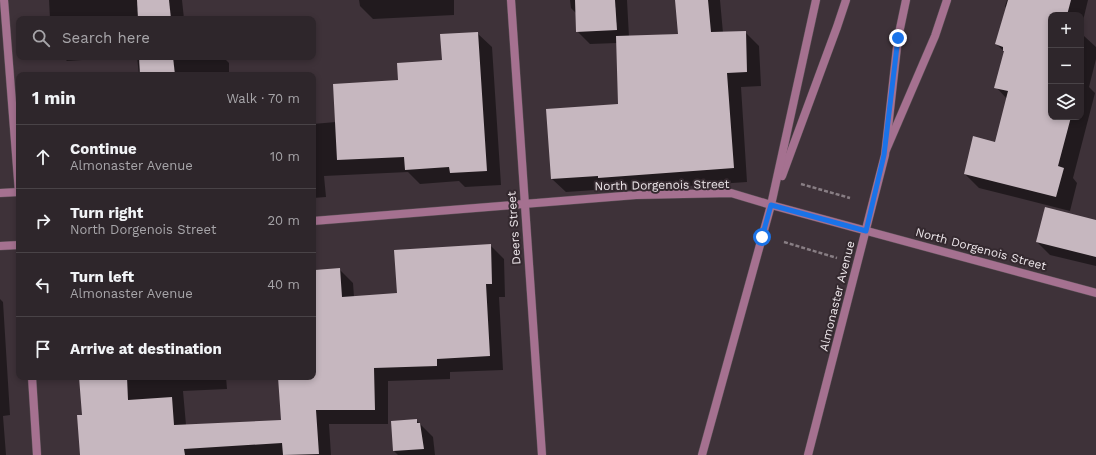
<!DOCTYPE html>
<meta charset="utf-8">
<style>
body{margin:0;font-family:"Work Sans",sans-serif;background:#362e33;color:#f1f3f6}
.controls{position:absolute;right:12px;top:12px;display:grid;overflow:hidden;border-radius:8px;box-shadow:0 2px 6px #0003}
.controls button{width:36px;height:36px;display:grid;place-items:center;padding:0;border:0;border-bottom:1px solid #494347;background:#2e262b;color:#f1f3f6;font:20px sans-serif}
.stop{position:absolute;width:12px;height:12px;margin:-9px;border:3px solid #1a73e8;border-radius:50%;background:#fff}
.stop.end{background:#1a73e8;border-color:#fff;box-shadow:0 1px 4px #0008}
.list{margin:0;padding:0;list-style:none}
h2{display:flex;justify-content:space-between;align-items:center;height:52px;margin:0;padding:0 16px;font-size:17px}
h2 small{font-size:13px;font-weight:400;color:#a7a5a9}
.list li{display:grid;grid-template-columns:26px 1fr auto;gap:12px;align-items:center;box-sizing:border-box;height:64px;padding:0 16px;border-top:1px solid #494347}
.list b{display:block;font-size:15px;white-space:nowrap}
.list p{margin:0;font-size:13px;white-space:nowrap;color:#a7a5a9}
.list em{font-size:13px;font-style:normal;color:#a7a5a9}
.icon{flex:none;width:22px;height:22px;fill:none;stroke:currentColor;stroke-width:2;stroke-linecap:round;stroke-linejoin:round}
.map{position:relative;flex:none;width:1096px;height:455px;overflow:hidden}
.search{position:absolute;background:#2e262b;box-shadow:0 2px 6px #0003;left:16px;top:16px;width:300px;height:44px;display:flex;align-items:center;gap:10px;box-sizing:border-box;padding:0 14px;border-radius:8px;color:#a7a5a9;font-size:15px}
.panel{position:absolute;background:#2e262b;box-shadow:0 2px 6px #0003;left:16px;top:72px;width:300px;height:308px;border-radius:8px}
.map>svg:first-child{display:block}
.shadow{fill:#0007}
.building{fill:#c6b7bf}
.lines{fill:none;stroke-linecap:round;stroke-linejoin:round}
.service-casing{stroke:#5a4f55;stroke-width:9}
.minor-casing{stroke:#5a4f55;stroke-width:9}
.tertiary-casing{stroke:#5a4f55;stroke-width:9}
.path{stroke:#887e84;stroke-width:2.5;stroke-dasharray:4 2;stroke-linecap:butt}
.service{stroke:#a57190;stroke-width:8}
.minor{stroke:#a57190;stroke-width:8}
.tertiary{stroke:#a57190;stroke-width:8}
.route{stroke:#1a73e8;stroke-width:5}
.labels{text-anchor:middle;dominant-baseline:central;stroke-width:4;stroke-linejoin:round;paint-order:stroke}
.street-label{font-size:12px;fill:#ede6ea;stroke:#34292f}
</style>
<div class="map">
<svg width="1096" height="455" viewBox="0 0 1096 455">
<rect width="100%" height="100%" fill="#3e3239"/>
<g class="shadow">
<path d="M49,0H182L184,19H50Z"/>
<path d="M359,0H454V15L373,19L360,6Z"/>
<path d="M570,0H627L629,37L679,34L676,0H720L723,33L745,32L759,46L761,86L741,87L747,182L613,191L610,189L566,192L552,179L619,105L617,43L590,44L577,31V14L571,8Z"/>
<path d="M1007,0H1088L1081,29V15H1051V117H1081V35L1084,36L1096,47V59L1089,87L1095,93L1073,178L1077,183L1070,211L979,188L965,174L996,143L1007,99L996,87L1005,52L996,44L1006,8L1005,6Z"/>
<path d="M477,33L492,47L501,185L465,187L459,181L420,184L408,172L324,176L326,197L313,198V124L336,122L399,81L443,61Z"/>
<path d="M63,57H97V59L67,61Z"/>
<path d="M137,57H223L229,63V75H139Z"/>
<path d="M1096,221V266L1050,255L1037,242Z"/>
<path d="M490,245L504,259L505,297H499L503,370L450,372V379L388,381V424H329L331,455H75H81L83,416L80,377H226L227,389L183,391L186,425L282,421L279,377H313V303L339,269L353,283L354,297L398,294Z"/>
<path d="M0,299L3,302L10,415L3,416L6,455H0Z"/>
<path d="M416,420L433,437L435,455H398L394,451Z"/>
</g>
<g class="building">
<path d="M137,0H169L171,19H138Z"/>
<path d="M575,0H615L617,30L576,32Z"/>
<path d="M675,0H708L711,32L746,31L747,72L727,73L734,168L598,178V176L551,179L546,109L618,104L616,36L678,34Z"/>
<path d="M1008,0H1071L1067,15H1051V117H1071L1058,166L1064,168L1056,197L964,174L973,136L995,142L1008,91L994,88L1004,51H1003V47L995,44Z"/>
<path d="M478,32L487,171L450,173L449,167L405,170L404,157L337,160L333,84L398,80L397,63L442,60L440,34Z"/>
<path d="M139,57H173L175,75H140Z"/>
<path d="M1045,207L1096,220V257L1036,242Z"/>
<path d="M491,244L492,284H486L490,356L437,359V366L374,368L375,410H316L319,454L283,455L282,443L184,449L185,455H80L77,415H82L79,377H127L128,400L172,397L174,425L281,420L278,377H313V274H315V270L340,268L342,297L397,293L394,250Z"/>
<path d="M417,419V423H420L424,449L393,451L391,421Z"/>
</g>
<g class="lines">
<g class="service-casing">
<path id="service" d="M0,193L19,192"/>
</g>
<g class="minor-casing">
<g id="minor">
<path d="M4,0L19,193"/>
<path d="M511,0L542,455"/>
<path d="M886,150L935,36L947,0"/>
<path d="M313,221L636,195L731,193L771,205L1096,293"/>
<path d="M0,246L19,245"/>
<path d="M32,377L37,455"/>
</g>
</g>
<g class="tertiary-casing">
<g id="tertiary">
<path d="M782,176L837,27L846,0"/>
<path d="M702,455L771,205L816,0"/>
<path d="M808,455L885,155L898,38L906,0"/>
</g>
</g>
<g class="path">
<path d="M801,184L850,198"/>
<path d="M784,242L837,258"/>
</g>
<use href="#service" class="service"/>
<use href="#minor" class="minor"/>
<use href="#tertiary" class="tertiary"/>
</g>
<g class="lines">
<path class="route" d="M762,237L771,205L866,231L884,155L898,38"/>
</g>
<g class="labels">
<g class="street-label">
<text transform="translate(662 185) rotate(-1)">North Dorgenois Street</text>
<text transform="translate(514 228) rotate(-94)">Deers Street</text>
<text transform="translate(981 249) rotate(15)">North Dorgenois Street</text>
<text transform="translate(837 296) rotate(-76)">Almonaster Avenue</text>
</g>
</g>
</svg>
<div class="controls">
<button>+</button>
<button>−</button>
<button><svg class="icon" aria-label="layers" viewBox="0 0 24 24"><path d="M12 4l9 5-9 5-9-5zM3 14l9 5 9-5"/></svg></button>
</div>
<div class="stop" style="left:762px;top:237px"></div>
<div class="stop end" style="left:898px;top:38px"></div>
<div class="search"><svg class="icon" aria-label="search" viewBox="0 0 24 24"><circle cx="10" cy="10" r="6"/><path d="M15 15l6 6"/></svg>Search here</div>
<section class="panel">
<h2>1 min<small>Walk · 70 m</small></h2>
<ul class="list">
<li><svg class="icon" aria-label="ahead" viewBox="0 0 24 24"><path d="M12 20V5M6 11l6-6 6 6"/></svg><div><b>Continue</b><p>Almonaster Avenue</p></div><em>10 m</em></li>
<li><svg class="icon" aria-label="right" viewBox="0 0 24 24"><path d="M7 20v-9h11M14 6l5 5-5 5"/></svg><div><b>Turn right</b><p>North Dorgenois Street</p></div><em>20 m</em></li>
<li><svg class="icon" aria-label="left" viewBox="0 0 24 24"><path d="M17 20v-9H6M10 6l-5 5 5 5"/></svg><div><b>Turn left</b><p>Almonaster Avenue</p></div><em>40 m</em></li>
<li><svg class="icon" aria-label="arrive" viewBox="0 0 24 24"><path d="M6 21V4h12l-3 4 3 4H6"/></svg><div><b>Arrive at destination</b></div></li>
</ul>
</section>
</div>
